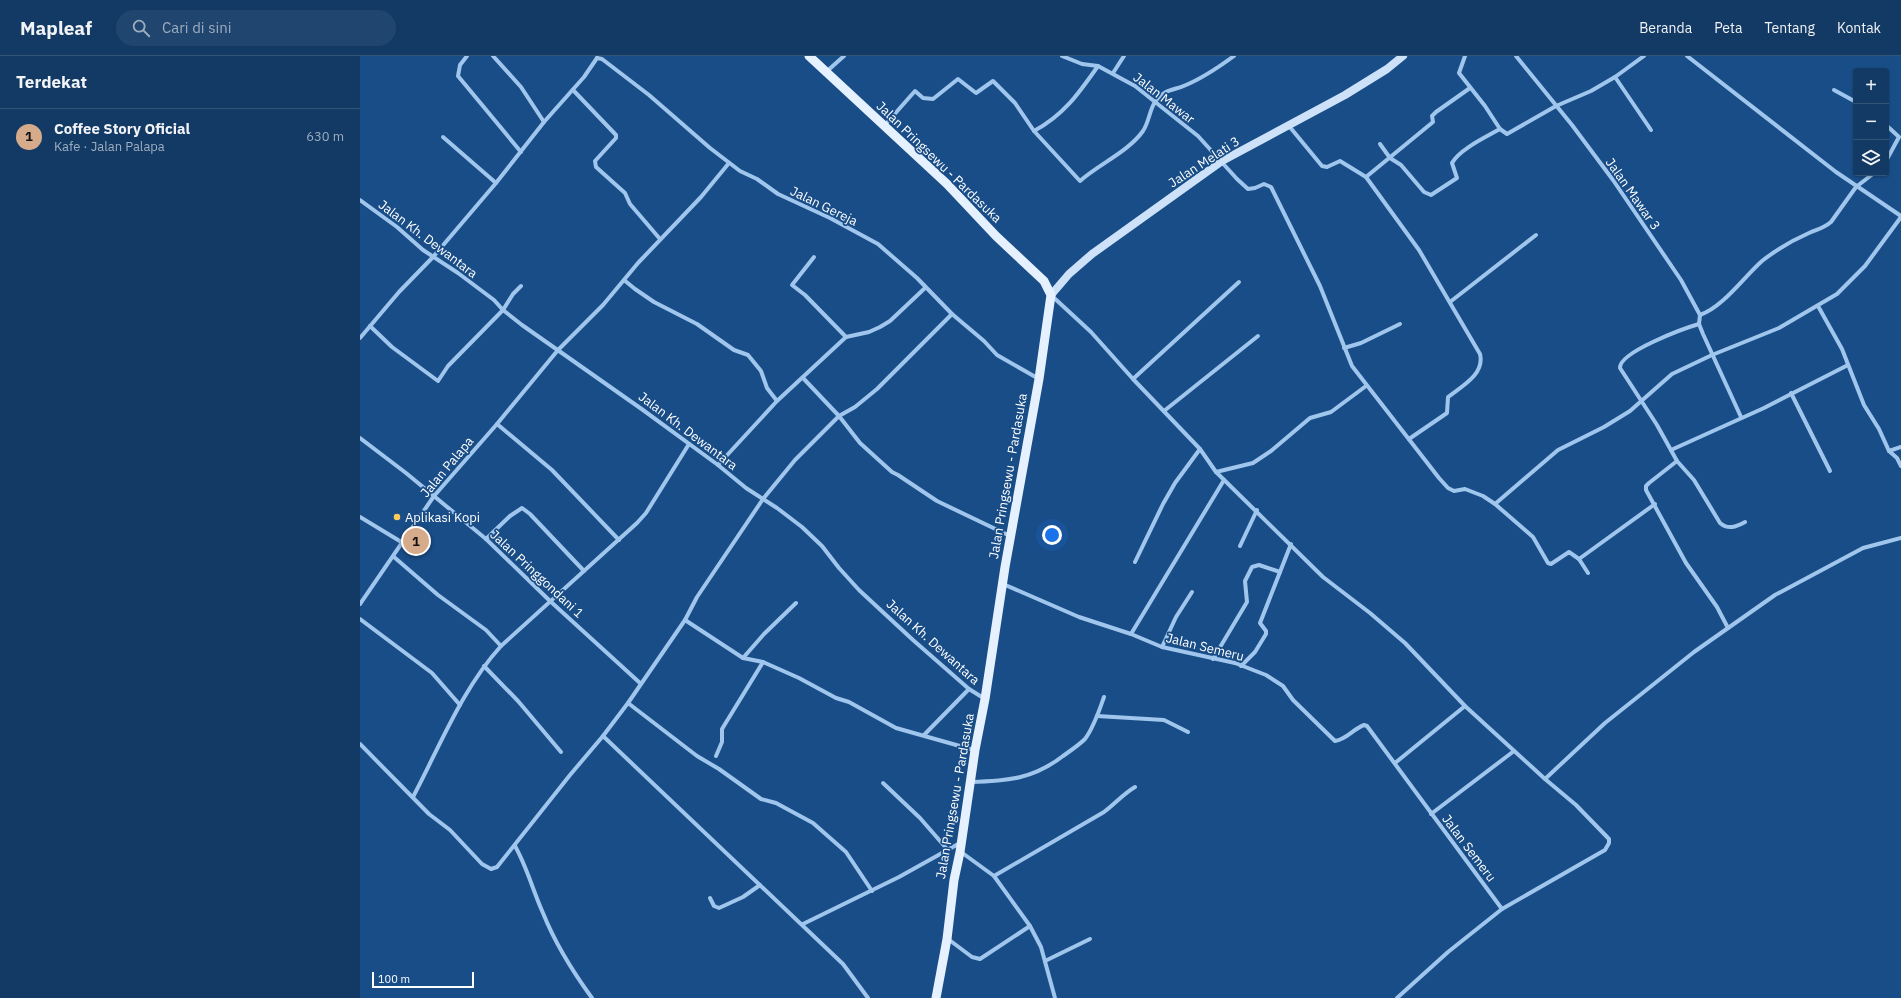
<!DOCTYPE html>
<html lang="id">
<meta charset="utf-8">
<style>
body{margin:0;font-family:"IBM Plex Sans",sans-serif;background:#20456e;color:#f1f3f6}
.controls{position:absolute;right:12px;top:12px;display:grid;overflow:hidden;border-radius:4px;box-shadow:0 1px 3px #0004}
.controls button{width:36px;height:36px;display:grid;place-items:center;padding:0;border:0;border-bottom:1px solid #325479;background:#133a65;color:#f1f3f6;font:20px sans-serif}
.scale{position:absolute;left:12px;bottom:10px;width:102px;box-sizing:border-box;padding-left:4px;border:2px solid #fff;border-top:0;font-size:11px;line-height:14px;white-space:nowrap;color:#fff;-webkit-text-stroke:3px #194d87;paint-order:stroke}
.you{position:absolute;left:692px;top:479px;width:14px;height:14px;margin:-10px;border:3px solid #fff;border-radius:50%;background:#1a73e8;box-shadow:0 0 0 6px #1a73e833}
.badge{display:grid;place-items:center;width:26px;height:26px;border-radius:50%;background:#d6ab8b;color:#111;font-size:13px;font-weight:700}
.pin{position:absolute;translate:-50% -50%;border:2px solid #fff;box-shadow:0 1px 4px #0006}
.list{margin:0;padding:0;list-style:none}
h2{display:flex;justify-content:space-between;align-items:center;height:52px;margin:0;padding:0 16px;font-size:17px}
h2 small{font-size:13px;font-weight:400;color:#9dadbf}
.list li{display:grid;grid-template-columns:26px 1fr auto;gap:12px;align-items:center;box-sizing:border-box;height:56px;padding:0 16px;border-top:1px solid #325479}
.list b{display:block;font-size:15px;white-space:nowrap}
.list p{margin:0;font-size:13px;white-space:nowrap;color:#9dadbf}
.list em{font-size:13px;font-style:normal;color:#9dadbf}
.icon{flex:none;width:22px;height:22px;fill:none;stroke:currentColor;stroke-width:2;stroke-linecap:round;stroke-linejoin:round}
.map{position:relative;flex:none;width:1541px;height:942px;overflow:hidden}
header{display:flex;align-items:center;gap:24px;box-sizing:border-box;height:56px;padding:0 20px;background:#133a65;border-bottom:1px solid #325479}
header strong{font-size:19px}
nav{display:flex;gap:22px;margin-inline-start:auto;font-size:14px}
.search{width:280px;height:36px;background:#20456e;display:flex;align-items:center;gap:10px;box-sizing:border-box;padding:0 14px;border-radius:22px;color:#9dadbf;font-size:15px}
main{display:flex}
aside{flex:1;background:#133a65}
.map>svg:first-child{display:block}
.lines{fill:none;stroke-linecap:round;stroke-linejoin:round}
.street{stroke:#a0c6ed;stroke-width:4}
.secondary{stroke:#cde2f9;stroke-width:8}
.primary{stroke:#e6f1ff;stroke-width:9}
.poi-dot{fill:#ffca5c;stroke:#194d87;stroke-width:1.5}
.labels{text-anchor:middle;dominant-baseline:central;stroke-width:3.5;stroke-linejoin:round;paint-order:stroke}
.street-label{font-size:13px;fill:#fff;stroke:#194d87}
.poi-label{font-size:13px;fill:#fff;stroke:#194d87;text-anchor:start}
</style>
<header>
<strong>Mapleaf</strong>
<div class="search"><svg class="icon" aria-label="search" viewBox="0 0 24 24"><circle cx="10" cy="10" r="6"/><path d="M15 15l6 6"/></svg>Cari di sini</div>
<nav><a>Beranda</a><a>Peta</a><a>Tentang</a><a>Kontak</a></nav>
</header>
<main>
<aside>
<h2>Terdekat<small></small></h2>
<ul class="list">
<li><span class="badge">1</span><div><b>Coffee Story Oficial</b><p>Kafe · Jalan Palapa</p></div><em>630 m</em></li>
</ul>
</aside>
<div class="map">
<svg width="1541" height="942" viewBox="0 0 1541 942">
<rect width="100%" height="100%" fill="#194d87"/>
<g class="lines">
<g class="street">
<path d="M107,0L100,9L98,20L161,96"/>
<path d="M133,0L161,31L184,66"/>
<path d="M702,0L722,8L738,10L775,30L838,80L877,123L888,133L895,132L904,128L911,131L960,230L992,310L1079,422L1088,432L1094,435L1105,433L1123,440L1135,448L1173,481L1188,507L1191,508L1209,496L1219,503L1228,517"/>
<path d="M1105,0L1099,17L1125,50L1140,73L1147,78L1196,50L1231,35L1255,21L1284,0"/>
<path d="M1156,0L1212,69L1253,124L1321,224L1340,259L1339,268L1343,278L1381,361"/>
<path d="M1327,0L1476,116L1541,160"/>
<path d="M237,2L242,3L289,39L350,92L380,115L397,123L418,138L470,162L518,188L557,222L592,258L624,285L637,299L679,323"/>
<path d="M466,16L484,0"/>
<path d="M753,17L764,0"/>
<path d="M1255,21L1291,74"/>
<path d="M213,34L256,79V82L235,105L236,111L265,137L270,148L300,183"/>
<path d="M1474,34L1496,46"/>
<path d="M1526,69L1539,81L1526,105"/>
<path d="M524,70L555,35L563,42L573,43L598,23L616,37L633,25L655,47L674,75L720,125C739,108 768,96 783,75C792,61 788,46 806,36C812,33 820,32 826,29C843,22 859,11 874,0"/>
<path d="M929,70L962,110L967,111L980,105L1006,121L1059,194L1120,298C1125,318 1102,330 1088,341L1087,357L1049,383"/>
<path d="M674,75C704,59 719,37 738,10"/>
<path d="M83,81L136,127"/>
<path d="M1020,88L1030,102L1041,109L1064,136L1071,139L1097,122L1092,107C1100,93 1126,81 1140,73"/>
<path d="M1006,121L1073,66L1072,60L1076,56L1110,32"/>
<path d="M0,144L37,171L63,194L98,217L134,244L143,254L162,269L283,354L358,409L386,432L417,452L442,471L462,490L479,512L499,534L553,584L609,633L625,643"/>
<path d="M454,201L432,229L445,239L486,281"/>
<path d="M264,224L275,233L294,246L337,268L374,294L388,299L401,315L407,332L417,345"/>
<path d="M692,240L731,276L773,323L840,393L856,416L963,521L1010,557L1045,587L1105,650L1185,723L1216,749L1249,783V787L1245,794L1142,853L1088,896L1037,942"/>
<path d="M1090,246L1176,179"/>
<path d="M1458,250L1482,293L1504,349L1519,373L1529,395L1537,402L1541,410"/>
<path d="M1340,259C1363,251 1383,222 1402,205C1416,194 1433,184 1449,177C1458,173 1464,172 1471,166L1496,131L1514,117"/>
<path d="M1339,268C1325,272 1259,296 1260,312L1297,369L1317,405L1334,424L1360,467C1368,474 1376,471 1385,466"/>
<path d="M10,270L32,291L78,325L88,310L143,254L153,238L161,230"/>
<path d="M0,282L39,236L73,201L136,127L184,66L224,21L237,2"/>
<path d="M984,292L1001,287L1040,268"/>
<path d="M443,322L479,360L500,387L532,416L538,419L577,445L650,480"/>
<path d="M773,323L879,226"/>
<path d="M1431,337L1470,415"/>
<path d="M804,355L898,280"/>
<path d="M137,368L192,414L259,484"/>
<path d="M0,382L46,417L126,483L190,545L280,627"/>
<path d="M1311,394L1404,352L1488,309"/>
<path d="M1529,395L1541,391"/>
<path d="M1317,405L1289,427L1286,430V434L1326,507L1357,551L1368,572"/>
<path d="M358,409L417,345L486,281L509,276L520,271L530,265L565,232"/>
<path d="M856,416L893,407L911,395L950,362L971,356L1006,330"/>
<path d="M1135,448L1198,394L1244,371L1270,355L1312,318L1352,299L1419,272L1477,238L1505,210L1541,161"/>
<path d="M0,461L43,487"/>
<path d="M126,483L150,460L162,452L170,458L224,515"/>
<path d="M880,490L897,454"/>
<path d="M34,501L78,539L126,574L141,590"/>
<path d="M1219,503L1295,448"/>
<path d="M775,506L803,448L815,427L840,393"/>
<path d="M643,528L719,561L771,578L802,591L875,607L906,619L923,630L933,644L975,685C987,683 993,673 1004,669L1007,670L1142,853"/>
<path d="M0,548L74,440L137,368L198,294L243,249L278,207L341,141L369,107"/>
<path d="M0,563L72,617L100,649"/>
<path d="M325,564L383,602L403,606L439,622L476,642L489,646L536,672L614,694"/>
<path d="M771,578L864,424"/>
<path d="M802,591L816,561L832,536"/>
<path d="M383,602L404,578L436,547"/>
<path d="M853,603L887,546L885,525L892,511L899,509L920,516"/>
<path d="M124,610L158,645L201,696"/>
<path d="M881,610L895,596L906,578V575L900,567L931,488"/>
<path d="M268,647L337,700L359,713L401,743L416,747L453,767L486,796L512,835"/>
<path d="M737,660L804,664L828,676"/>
<path d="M564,679L609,633"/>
<path d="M243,680L483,908L508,942"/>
<path d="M0,688L69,758L90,774L122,808L131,813L137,811L210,719L243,680L268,647L325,564L337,541L403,443L435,404L479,360L495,351L517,333L592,258"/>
<path d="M356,700L362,686V673L403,606"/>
<path d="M1035,707L1105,650"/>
<path d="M1185,723L1245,667L1334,596L1415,539L1503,492L1541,482"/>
<path d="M611,726C648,725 673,723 703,700C710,695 719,689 725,683C734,671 739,655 744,641"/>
<path d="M523,727L560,762L587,793"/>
<path d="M53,741C80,690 102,633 141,590L277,467L286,457L329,388"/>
<path d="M1071,758L1154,695"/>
<path d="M155,790C167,811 173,835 183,857C195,887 213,916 232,942"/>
<path d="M601,796L634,820L670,870L681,891L695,942"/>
<path d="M634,820L744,756C755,748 763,738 775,731"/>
<path d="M350,842L354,850L359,852L383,841L400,829"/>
<path d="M443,868L539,821L600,787"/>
<path d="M588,883L612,901L620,903L670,870"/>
<path d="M685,905L730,883"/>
</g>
<path class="secondary" d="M691,239L709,218L732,198L862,105L985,39L1027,13L1043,0"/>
<path class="primary" d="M449,0L587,128L636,180L684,225L691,239L679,323L645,511L625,643L615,694L600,796L594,824L587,883L576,942"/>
</g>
<circle class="poi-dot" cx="37" cy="461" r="4"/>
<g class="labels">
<g class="street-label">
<text transform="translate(804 42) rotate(38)">Jalan Mawar</text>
<text transform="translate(579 106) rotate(44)">Jalan Pringsewu - Pardasuka</text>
<text transform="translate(844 106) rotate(-33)">Jalan Melati 3</text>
<text transform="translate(1273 138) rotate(55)">Jalan Mawar 3</text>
<text transform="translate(464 150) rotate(26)">Jalan Gereja</text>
<text transform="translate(68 183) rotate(37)">Jalan Kh. Dewantara</text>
<text transform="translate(328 375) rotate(37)">Jalan Kh. Dewantara</text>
<text transform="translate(87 411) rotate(-50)">Jalan Palapa</text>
<text transform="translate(648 420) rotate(-80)">Jalan Pringsewu - Pardasuka</text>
<text transform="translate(177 518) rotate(43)">Jalan Pringgondani 1</text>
<text transform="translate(573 586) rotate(42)">Jalan Kh. Dewantara</text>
<text transform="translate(845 591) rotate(14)">Jalan Semeru</text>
<text transform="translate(595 740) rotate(-80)">Jalan Pringsewu - Pardasuka</text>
<text transform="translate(1109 792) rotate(53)">Jalan Semeru</text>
</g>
<g class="poi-label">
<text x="45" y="461">Aplikasi Kopi</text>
</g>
</g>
</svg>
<div class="controls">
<button>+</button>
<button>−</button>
<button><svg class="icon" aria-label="layers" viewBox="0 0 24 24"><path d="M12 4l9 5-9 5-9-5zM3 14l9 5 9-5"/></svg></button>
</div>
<div class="scale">100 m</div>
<div class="you"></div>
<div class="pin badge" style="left:56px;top:485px">1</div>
</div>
</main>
